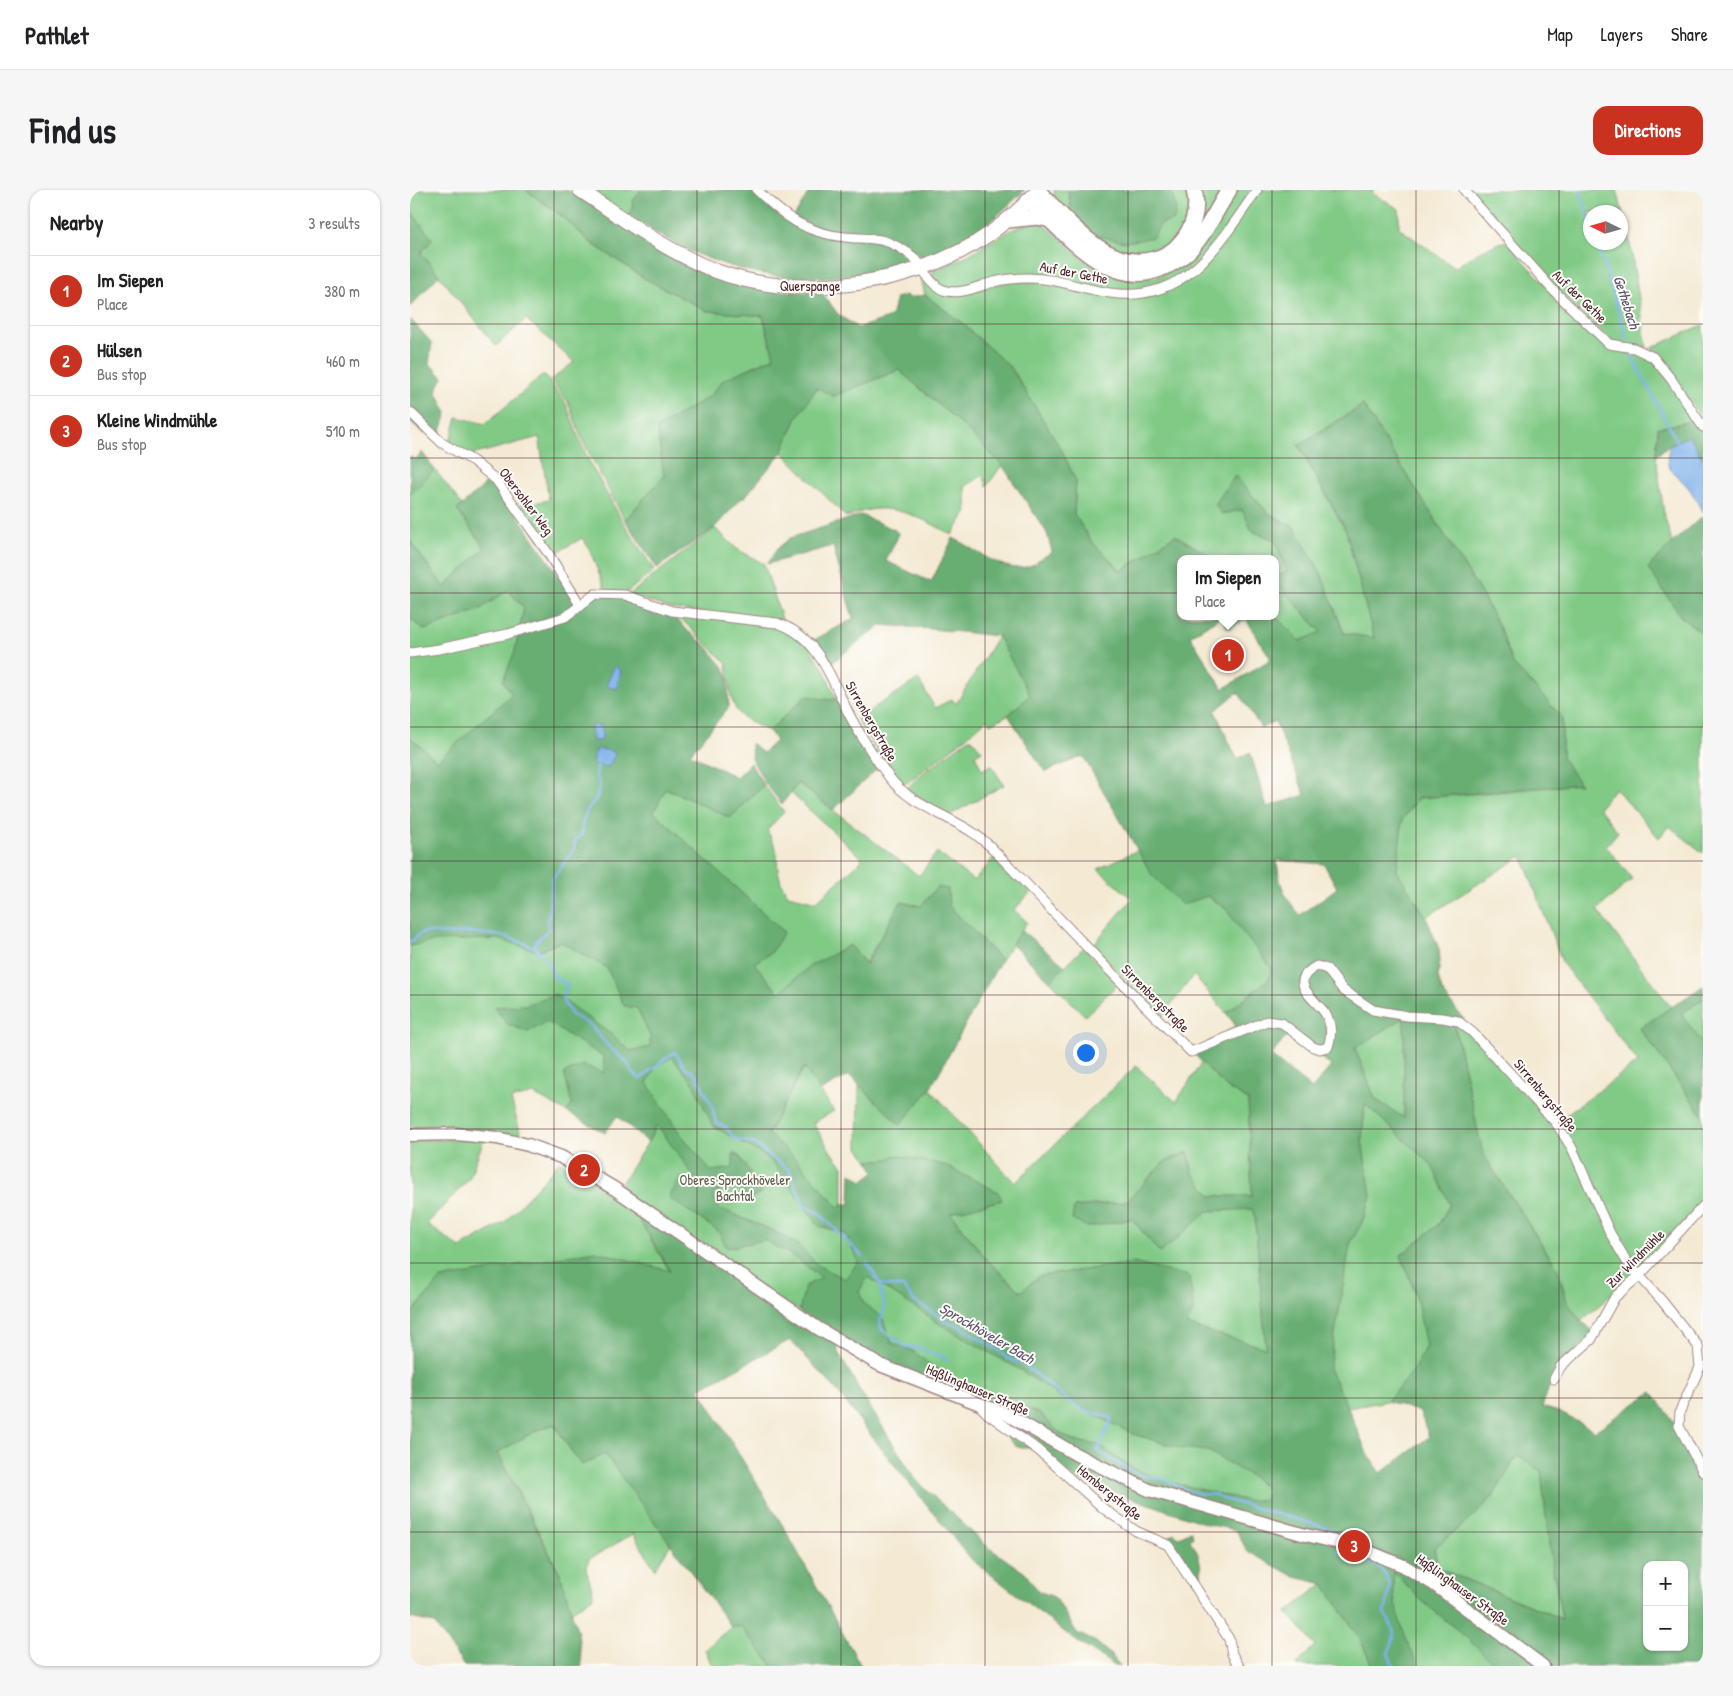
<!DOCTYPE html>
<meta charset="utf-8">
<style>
body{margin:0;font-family:"Patrick Hand",sans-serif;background:#f6f6f6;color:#202124}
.controls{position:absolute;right:15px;bottom:15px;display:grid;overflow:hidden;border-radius:10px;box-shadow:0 1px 4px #0004}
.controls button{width:45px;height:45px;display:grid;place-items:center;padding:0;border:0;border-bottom:1px solid #e0e0e0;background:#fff;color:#202124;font:25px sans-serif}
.compass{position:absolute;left:1173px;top:15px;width:45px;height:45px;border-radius:50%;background:#fff;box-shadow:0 1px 4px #0004;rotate:275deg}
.you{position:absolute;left:675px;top:862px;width:18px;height:18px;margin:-12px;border:4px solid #fff;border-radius:50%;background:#1a73e8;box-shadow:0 0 0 8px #1a73e833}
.badge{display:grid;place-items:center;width:32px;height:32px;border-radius:50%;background:#c8321e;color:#fff;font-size:16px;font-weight:700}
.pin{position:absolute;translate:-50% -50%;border:2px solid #fff;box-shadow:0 1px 5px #0006}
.popup{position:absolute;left:767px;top:365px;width:102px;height:65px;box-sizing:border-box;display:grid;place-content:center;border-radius:10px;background:#fff;filter:drop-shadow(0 1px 4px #0005);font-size:16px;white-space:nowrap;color:#757577}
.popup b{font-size:19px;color:#202124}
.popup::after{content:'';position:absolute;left:50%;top:100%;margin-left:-10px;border:10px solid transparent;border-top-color:#fff}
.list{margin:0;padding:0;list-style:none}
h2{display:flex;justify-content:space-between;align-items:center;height:65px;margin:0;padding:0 20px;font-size:21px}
h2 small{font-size:16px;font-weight:400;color:#757577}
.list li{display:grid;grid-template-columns:32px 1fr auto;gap:15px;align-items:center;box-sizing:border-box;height:70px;padding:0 20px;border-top:1px solid #e0e0e0}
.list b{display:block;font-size:19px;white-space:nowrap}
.list p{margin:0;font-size:16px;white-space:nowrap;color:#757577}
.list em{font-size:16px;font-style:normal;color:#757577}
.map{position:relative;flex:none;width:1293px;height:1476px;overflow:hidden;border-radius:15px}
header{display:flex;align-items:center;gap:30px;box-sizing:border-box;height:70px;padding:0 25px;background:#fff;border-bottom:1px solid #e0e0e0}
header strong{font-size:24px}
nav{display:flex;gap:28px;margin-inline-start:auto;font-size:18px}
.intro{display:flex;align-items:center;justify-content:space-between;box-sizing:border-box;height:120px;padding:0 30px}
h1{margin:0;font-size:35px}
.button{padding:12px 22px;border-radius:15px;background:#c8321e;color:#fff;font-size:18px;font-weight:700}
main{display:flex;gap:30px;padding:0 30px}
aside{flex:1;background:#fff;border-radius:15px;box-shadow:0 1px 4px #0004}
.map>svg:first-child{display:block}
.green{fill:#81ca86;stroke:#667458;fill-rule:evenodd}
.forest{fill:#68ae73;stroke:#59664f;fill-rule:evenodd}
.water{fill:#7fb2ec;stroke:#64688c}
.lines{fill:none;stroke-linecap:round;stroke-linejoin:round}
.stream{stroke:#7fb2ec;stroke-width:2.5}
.street-casing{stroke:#9f8480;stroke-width:11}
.secondary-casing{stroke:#9f8480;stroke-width:15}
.primary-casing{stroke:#9f8480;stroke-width:16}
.highway-casing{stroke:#9f8480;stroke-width:18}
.street{stroke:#fff;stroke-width:9}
.secondary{stroke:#fff;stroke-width:12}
.primary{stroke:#fff;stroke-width:14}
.highway{stroke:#fff;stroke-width:15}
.grid{fill:none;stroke:#4a1f2b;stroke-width:1;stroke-opacity:0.55}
.labels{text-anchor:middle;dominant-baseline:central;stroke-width:4;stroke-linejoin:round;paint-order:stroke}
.street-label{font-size:14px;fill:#4a1f2b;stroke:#fdfcf7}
.park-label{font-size:14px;fill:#5d5b4b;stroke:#fdfcf7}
.water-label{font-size:15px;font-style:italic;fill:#5d526f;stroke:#fdfcf7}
</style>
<header>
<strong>Pathlet</strong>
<nav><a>Map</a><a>Layers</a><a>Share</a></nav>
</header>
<div class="intro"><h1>Find us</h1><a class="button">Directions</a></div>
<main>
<aside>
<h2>Nearby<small>3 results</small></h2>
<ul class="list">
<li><span class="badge">1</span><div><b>Im Siepen</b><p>Place</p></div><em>380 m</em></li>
<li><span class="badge">2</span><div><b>Hülsen</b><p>Bus stop</p></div><em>460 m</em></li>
<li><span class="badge">3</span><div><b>Kleine Windmühle</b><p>Bus stop</p></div><em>510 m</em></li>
</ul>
</aside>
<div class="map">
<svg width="1293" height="1476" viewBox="0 0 1293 1476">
<rect width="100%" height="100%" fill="#fdfcf7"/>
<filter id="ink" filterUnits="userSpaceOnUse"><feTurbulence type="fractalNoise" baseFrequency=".02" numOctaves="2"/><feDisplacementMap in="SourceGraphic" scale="10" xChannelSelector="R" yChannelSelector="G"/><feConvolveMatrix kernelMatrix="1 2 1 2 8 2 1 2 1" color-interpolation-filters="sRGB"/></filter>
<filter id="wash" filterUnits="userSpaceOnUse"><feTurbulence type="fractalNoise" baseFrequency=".0096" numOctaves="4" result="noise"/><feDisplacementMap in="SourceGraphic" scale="20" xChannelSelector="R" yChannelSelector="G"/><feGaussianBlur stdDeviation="1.12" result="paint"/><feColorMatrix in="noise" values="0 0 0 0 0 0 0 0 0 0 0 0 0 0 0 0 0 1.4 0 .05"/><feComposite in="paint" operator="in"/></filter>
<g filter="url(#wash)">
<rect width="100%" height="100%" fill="#f4ead4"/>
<g class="green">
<path d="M0,0H116L153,27L180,52L234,88L297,121L353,126L364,167L313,190L300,206L247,238L254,286L215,330L173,252L158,212L141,190L164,172L116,129L86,156L11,63L22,49L0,20Z"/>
<path d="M181,0H231L232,1L220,27Z"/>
<path d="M644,0H658L661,20L763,6L758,0H777C780,17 779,36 767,50C761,57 747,62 739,66L698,59L645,11Z"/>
<path d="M786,0H795L799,5L802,0H815C805,17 797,35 785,50C754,88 710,89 674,58C661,47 642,30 633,16L635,15C664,44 701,89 748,73C760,69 771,62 778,51C788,35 792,18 786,0Z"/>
<path d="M824,0H964L962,3L989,19V38L1045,78C1061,66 1076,57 1096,51L1140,100L1199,157L1224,161L1242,168L1286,230L1248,238L1246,266L1254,324L1262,353L1238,378L1272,428L1293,443V663L1259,636L1249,648L1205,598L1189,618L1208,642L1196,656L1222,689L1187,720L1261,817L1230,839L1293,926V1012L1234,1077L1171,1131L1157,1112L1148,1079L1073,964L1044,833L1063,845L1080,867L1143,934L1228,872L1153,774L1112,666L1016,727L987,681L992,630L1008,608L1086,602L1170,594L1152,568V527L1102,473L1090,439L1071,403L953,215L888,255L936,341L964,448L934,444L910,381L884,337L858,323L825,287L805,314L812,324L832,319L842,341L865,350L877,382L866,386V369H805L765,345L712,381L682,352L664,324L666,291L651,259L602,179L553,134L515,105L511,87L524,99L544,106L592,93L616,91L639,92L689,104L723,110L751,102L779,87L798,69L793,68C774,88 750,99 723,103C688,107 651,83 614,86C598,87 581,90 565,94C560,96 553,100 547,100C536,100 528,95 522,86L524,80C533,76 543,73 552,68C570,60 612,28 630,33C639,35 666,64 677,72C691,83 711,90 730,88C736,88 743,88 748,86C757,84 764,78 771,73C798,50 807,29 824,0Z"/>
<path d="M1057,0H1207L1219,47L1237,158L1204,153L1152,106ZM1180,22H1210V52H1180Z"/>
<path d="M1293,135V230L1241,158Z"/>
<path d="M489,180L552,235L592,275L577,296L573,285L555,297L557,322L542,345C519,332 487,314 459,320C451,321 444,325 436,327L372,262L387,227L407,198Z"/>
<path d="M134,184L156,214L171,254L182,277L213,332L244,380L215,404L196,402L179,358L172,348L141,366L107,316L139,310L129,247L58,266L39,255L47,227L75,234Z"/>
<path d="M25,280L52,315L47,320L75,358L34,397L0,351V305Z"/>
<path d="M305,338L327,359L354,374L373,432L262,419L219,405Z"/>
<path d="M866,392L912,442L890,451L865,426Z"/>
<path d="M98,399L114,418L105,461L93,491L102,504L27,572L0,547V429L14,440L69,420Z"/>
<path d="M265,423L370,436L398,455L414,479L426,509C416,511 407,507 396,506L359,541C351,537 341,534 334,528C317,515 321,492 316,473Z"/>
<path d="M588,446L620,505L598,525L580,534L577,529L560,544L497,593H490L466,560L447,529L508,489L525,518L542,509L546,514Z"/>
<path d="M558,549H562L572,561L565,565L572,580L581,575L594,595L540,625L527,620L496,599L512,584Z"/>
<path d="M388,593L509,686L527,662L564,691L586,665L621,702L604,720L617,732L591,770L539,716H511L491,712L455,774L400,776L369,803L343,773L362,762L244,622L255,598L320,627L354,595L374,622L357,640L366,658L368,680L371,693L378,705L403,711L408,710L452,670L451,667L381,603Z"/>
<path d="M728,660L815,718L862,779L859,789L816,823L784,785L750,829L683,755L722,709L688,679Z"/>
<path d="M150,719L418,1016L785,1252L953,1345L752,1290L723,1279L695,1260L664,1251L651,1244L640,1233L605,1215L600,1224C471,1170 351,1100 230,1031L260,1082L31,1089L0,1125V950L74,949L59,989L17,1034L50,1058L95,1032L141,982L149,971L205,1003L238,952L246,936L194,871V884L162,914L157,922L123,904L101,909L112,949L71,939L0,940V755Z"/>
<path d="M673,758L709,793L675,826L640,791Z"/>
<path d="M1293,809V855L1271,824Z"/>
<path d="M994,828L995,929L965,909L945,858Z"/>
<path d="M792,872L816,897L838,910L842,1006H801L783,983L778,962L753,973L716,1012L665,1017L678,1037L722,1029L750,1063L798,1021L842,1019L845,1028L856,1159L775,1135L611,1103L577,1070L540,1022L591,1010L479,969L458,971L448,958L449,894L490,934L520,899L605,993L726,876L766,912Z"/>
<path d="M394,877L424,921L403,933L421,962L433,976V1014L428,1017L358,944Z"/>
<path d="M955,913L1022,974L1040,1014L1029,1034L991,1065L1006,1105L1016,1156L1003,1181L977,1211L938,1218L919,1179L940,1054L953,1030L961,1006L952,951Z"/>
<path d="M144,1234L162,1262L195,1264L261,1354L245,1379L223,1344L179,1369L176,1379L184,1406L161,1422L150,1384L88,1262L123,1242Z"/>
<path d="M1107,1266L1131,1281L1140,1362L1152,1429L1028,1378L1024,1358L1060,1329L1082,1308Z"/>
<path d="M984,1382L1117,1476H974Z"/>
<path d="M914,1393L951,1450L962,1476H886L905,1455L877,1422Z"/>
<path d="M331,1436L363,1476H302L295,1459L321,1437Z"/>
</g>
<g class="forest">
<path d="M116,0H157L205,29L267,70L298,86L338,98L367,101L412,103L428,124L448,138L478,128L482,124L486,108L496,105L499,108L515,105L553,134L602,179L651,259L666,291L664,324L682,352L711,381L765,345L805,369H770V426H865L890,451L911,442L866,392V386L877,382L865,350L842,341L832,320L812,324L805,314L825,286L858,323L884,337L910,381L934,443L964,448L936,341L889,255L953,215L1071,403L1090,439L1102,473L1152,527V568L1170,594L1008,608L992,630L987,681L1016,727L1029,759L1030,770L1028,787L1032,801L1054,830L1044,833L1073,964L1148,1080L1157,1112L1171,1131L1183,1141L1180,1149L1146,1178L1132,1217L1149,1222L1185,1241L1242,1202L1268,1237L1293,1287V1476H1085L1057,1448L1011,1410L984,1382C980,1415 995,1446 1008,1476H962L951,1451L914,1394L885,1387L837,1361L826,1340L797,1334L663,1288L629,1259L605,1256L592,1241L604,1214L631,1224L651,1244L665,1251L689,1255L723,1279L752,1290L838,1311L856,1309L858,1300L844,1288L798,1261L769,1258L723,1244L655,1210L612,1181L533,1136L458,1087L449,1101L454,1114L472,1127L482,1153L503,1161L523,1177L538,1185L539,1199L472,1171L389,1122L395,1096L412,1088L383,1066L354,1050L317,1058L308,1041L259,1008L270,988H285L247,935L238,952L207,926L195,943L157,922L162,914L154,883L173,875L194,883V867L137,832L118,842L97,834L84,817L115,815L145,804L202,845L220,861L240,857V846L227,818L214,816L197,778L151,752L128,761L88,749L25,751L0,756V547L27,571L102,504L93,491L105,461L109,442L156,429L186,405L213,407L262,424L279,442L295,455L313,476L317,486L319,517L280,564L326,587L340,573L354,595L320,628L256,598L244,622L374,742L362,762L344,773L369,803L400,776L440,755L456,774L491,712L511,716L527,697L538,699L539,716L591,770L520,899L490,935L439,885L410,901L394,877L358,944L385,968L428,1017L433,1014H440L441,983L452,991L465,982L458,971L479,969L485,965L534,975L588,1002L592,1010L540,1023L577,1070L611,1102L629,1086L723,1073L779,1086L784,1119L776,1135L856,1158L845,1028L842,1019L798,1021L750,1063L722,1029L678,1037L662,1030L664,1017L716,1012L753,973L778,962L783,983L801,1006H842L838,910L816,897L782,862L826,836L816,823L859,789L862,778L833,743L815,718L798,706L772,715L742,685L673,566L635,582L598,525L620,505L588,446L522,439L471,435L419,475L402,451L443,429L423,356L357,374L367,359L380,348L451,325L485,340L489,344L476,371L521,392L543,348C561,357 588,378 608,378C615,378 622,375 627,373V371L642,362L637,343L592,275L552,235L489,180L424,206L407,198L387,227L372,262L334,308H332L304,338L247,378L215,330L254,286L247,238L300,206L313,190L364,167L353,126L297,121L234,88L180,52L153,27ZM810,427L818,439L836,429L861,469L813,499L780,446ZM828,502L851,538L865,531L895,605L857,617L840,562L827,569L805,521ZM867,670L914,674L927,698L890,725C874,706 869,695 867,670ZM993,828L994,829V928L965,909L945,858ZM880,842L921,876L902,899L861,866ZM262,867L283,893L303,936L360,969L409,1036L436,1044L448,1072L435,1089L409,1076L387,1054L366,1042L309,1018L302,1004L326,993L338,1010L352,1002L330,967L323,963V978L301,981L269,942L237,893L246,876ZM955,914L1021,974L1040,1014L1029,1034L991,1065L1006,1105L1016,1156L1003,1181L977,1211L1010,1222L1019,1247L971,1283L956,1261L938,1218L919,1179L940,1054L953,1030L961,1006L952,951ZM1107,1266L1131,1281L1140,1362L1152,1429L1028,1378L1024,1358L1060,1329L1082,1308ZM1237,1375H1274V1457H1237Z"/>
<path d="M231,0H345L382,32L477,54L490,61L503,73C424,92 363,96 287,64C263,54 242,40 220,27L223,11Z"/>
<path d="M400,0H615L581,31L549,53L513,68L493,57L409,39L384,27Z"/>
<path d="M658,0H758C766,9 767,18 764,30L751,34L743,47L730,50L715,52L683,45L661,20Z"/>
<path d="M0,20L22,49L11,63L29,85L0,117Z"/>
<path d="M0,129L22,153L19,173L33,187L26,201L37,223L30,244L18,238L14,244L0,231Z"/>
<path d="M1286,230L1293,240V269L1279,246L1260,254L1246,266L1248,238Z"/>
<path d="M12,262L25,280L0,305V266L5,270Z"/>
<path d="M82,288L169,415L155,425L110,439L114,418L98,400L69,420L14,440L0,429V351L34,397L75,358L47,320Z"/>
<path d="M1293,326V443L1272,428L1238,378L1262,353Z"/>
<path d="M396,506C407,507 416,511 426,509L468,578L423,620L388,593L372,614L356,594L342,570L341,553L353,563L366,551L359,541Z"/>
<path d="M611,740L655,776L640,791L602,754Z"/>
<path d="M1293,796V809L1271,824L1293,854V926L1230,838Z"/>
<path d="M226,1018L426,1153L428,1162L453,1206L506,1290L578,1357L615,1383L628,1401L642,1406L648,1412L667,1443L686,1452L702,1466L710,1476H705L665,1450L562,1370L473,1261L424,1197L380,1150L289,1199L373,1336L451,1476H363L331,1437H321L195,1264L172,1275L162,1262L144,1234L123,1242L87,1263L150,1384L168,1443L172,1476H54L24,1433L0,1428V1125L31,1089L185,1061L260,1081L230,1031Z"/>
<path d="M781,1341L783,1345L780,1351C789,1360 792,1376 791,1389L786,1393L758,1354V1348L764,1343L769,1347Z"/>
</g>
<g class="water">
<path d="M1279,246L1293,269V323C1288,314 1283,302 1276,295C1261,279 1253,279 1260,255Z"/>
<path d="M205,475L211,482L207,499L196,496Z"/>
<path d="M183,534L192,537V551H183L181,537Z"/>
<path d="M188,559L203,561L205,565L198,577L182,573L184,564Z"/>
</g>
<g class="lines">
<g class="stream">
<path d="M1170,0L1180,32"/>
<path d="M1187,52L1217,149"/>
<path d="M1222,167L1267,251"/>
<path d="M0,752L11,743L16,742L41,744L57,742L95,746L124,757L137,770L143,785L149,791L157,793V795L152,806L153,811L162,825L180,835L197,855L217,872L223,883L230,889C243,880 252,870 265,862L274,876L286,884L302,916L306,933L316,937L322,946L328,950L346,954L353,961L379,980L394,1016L407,1021L453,1067"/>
<path d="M124,757L126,751L138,740L142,690L164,659L165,651L172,644V634L178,619L187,607L190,595L186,585L188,574"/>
<path d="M457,1073L471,1095L493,1097L504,1111L529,1126L533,1131L549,1136L593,1163L596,1168L612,1173L657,1210L675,1221L700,1227L701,1231L687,1261C701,1269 716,1279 731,1285C739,1288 751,1287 758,1291C772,1299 789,1306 805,1304L810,1308L918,1338L924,1342L929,1343V1345"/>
<path d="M471,1095C469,1102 474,1108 474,1115C474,1125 467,1131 472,1140L496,1157L510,1158L517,1162L532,1166L538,1171"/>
<path d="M928,1359V1362L968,1375L976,1386L980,1396L975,1423C985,1440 987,1445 978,1463L982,1474L985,1476"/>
</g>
</g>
</g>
<g filter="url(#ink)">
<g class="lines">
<g class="street-casing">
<g id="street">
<path d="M347,0C374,27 396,43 435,47C449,49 467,47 480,53C489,57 502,64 508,72C515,82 521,95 533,100C550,106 567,96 584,92C595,89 607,88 618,88C647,88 672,99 700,103C776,114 809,54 847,0"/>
<path d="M1054,0L1142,99L1199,154L1224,158L1243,167L1261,189L1293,237"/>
<path d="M0,222L32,253L63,271L86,290L138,363L170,415"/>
<path d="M0,463L29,459L98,444L155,427L185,404L215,405L262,421L367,433C409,446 422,491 440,526C451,547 465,568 479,587C500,615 538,625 565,644C570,648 575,652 580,656L694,775L781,862L857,831L872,833L903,857L910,859L918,857C922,845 922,834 915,823C904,808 876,792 907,776L917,779L933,800L963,820L997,826L1033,828L1048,831L1063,843L1146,933L1162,958L1200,1043L1217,1072L1253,1112L1288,1156L1290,1177L1270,1221L1269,1236L1293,1282"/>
<path d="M1144,1189L1151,1176L1181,1150L1205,1107L1229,1086L1293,1016"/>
<path d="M571,1217L578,1224L628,1260L694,1319L726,1341L758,1355L819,1449L822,1464L829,1476"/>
</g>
</g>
<g class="secondary-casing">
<path id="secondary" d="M0,945L46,944L87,948L118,955L151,967L205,999L409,1139L470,1175L598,1225L667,1265L739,1300L892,1344L950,1358L994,1376L1022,1393L1133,1476"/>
</g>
<g class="primary-casing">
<path id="primary" d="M170,0C214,29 257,62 306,81C379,109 480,97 549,62C578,48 605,25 627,2"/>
</g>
<g class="highway-casing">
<g id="highway">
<path d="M628,1C657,30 698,83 744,69C755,66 763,62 770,53C783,39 789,19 784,0"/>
<path d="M619,10C654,41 698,100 750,79C766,73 779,63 789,49C800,34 809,16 819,0"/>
<path d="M598,30L628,27L641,30"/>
</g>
</g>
<use href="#street" class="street"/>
<use href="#secondary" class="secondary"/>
<use href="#primary" class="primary"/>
<use href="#highway" class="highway"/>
</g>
</g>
<path class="grid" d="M144,0V1476M287,0V1476M431,0V1476M575,0V1476M718,0V1476M862,0V1476M1006,0V1476M1149,0V1476M0,134H1293M0,268H1293M0,403H1293M0,537H1293M0,671H1293M0,805H1293M0,939H1293M0,1073H1293M0,1208H1293M0,1342H1293"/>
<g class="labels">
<g class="street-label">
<text transform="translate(664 82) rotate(11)">Auf der Gethe</text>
<text x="400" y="95">Querspange</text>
<text transform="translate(1170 106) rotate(44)">Auf der Gethe</text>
<text transform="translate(117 311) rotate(53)">Obersohler Weg</text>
<text transform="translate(462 531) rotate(60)">Sirrenbergstraße</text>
<text transform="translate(746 808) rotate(45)">Sirrenbergstraße</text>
<text transform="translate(1136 905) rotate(50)">Sirrenbergstraße</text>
<text transform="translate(1225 1068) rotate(-45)">Zur Windmühle</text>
<text transform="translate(568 1199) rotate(23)">Haßlinghauser Straße</text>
<text transform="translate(700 1302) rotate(39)">Hombergstraße</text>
<text transform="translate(1053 1399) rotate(36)">Haßlinghauser Straße</text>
</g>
<g class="park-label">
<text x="325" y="989">Oberes Sprockhöveler<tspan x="325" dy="16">Bachtal</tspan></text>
</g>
<g class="water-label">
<text transform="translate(1217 112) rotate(72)">Gethebach</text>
<text transform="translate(577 1143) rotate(30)">Sprockhöveler Bach</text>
</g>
</g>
</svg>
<div class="controls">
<button>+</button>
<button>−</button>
</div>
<svg class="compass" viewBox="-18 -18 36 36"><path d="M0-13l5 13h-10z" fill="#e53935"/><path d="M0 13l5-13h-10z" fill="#757577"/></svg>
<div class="you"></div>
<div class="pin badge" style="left:818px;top:465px">1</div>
<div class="popup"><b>Im Siepen</b>Place</div>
<div class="pin badge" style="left:174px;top:980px">2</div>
<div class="pin badge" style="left:944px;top:1356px">3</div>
</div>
</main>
